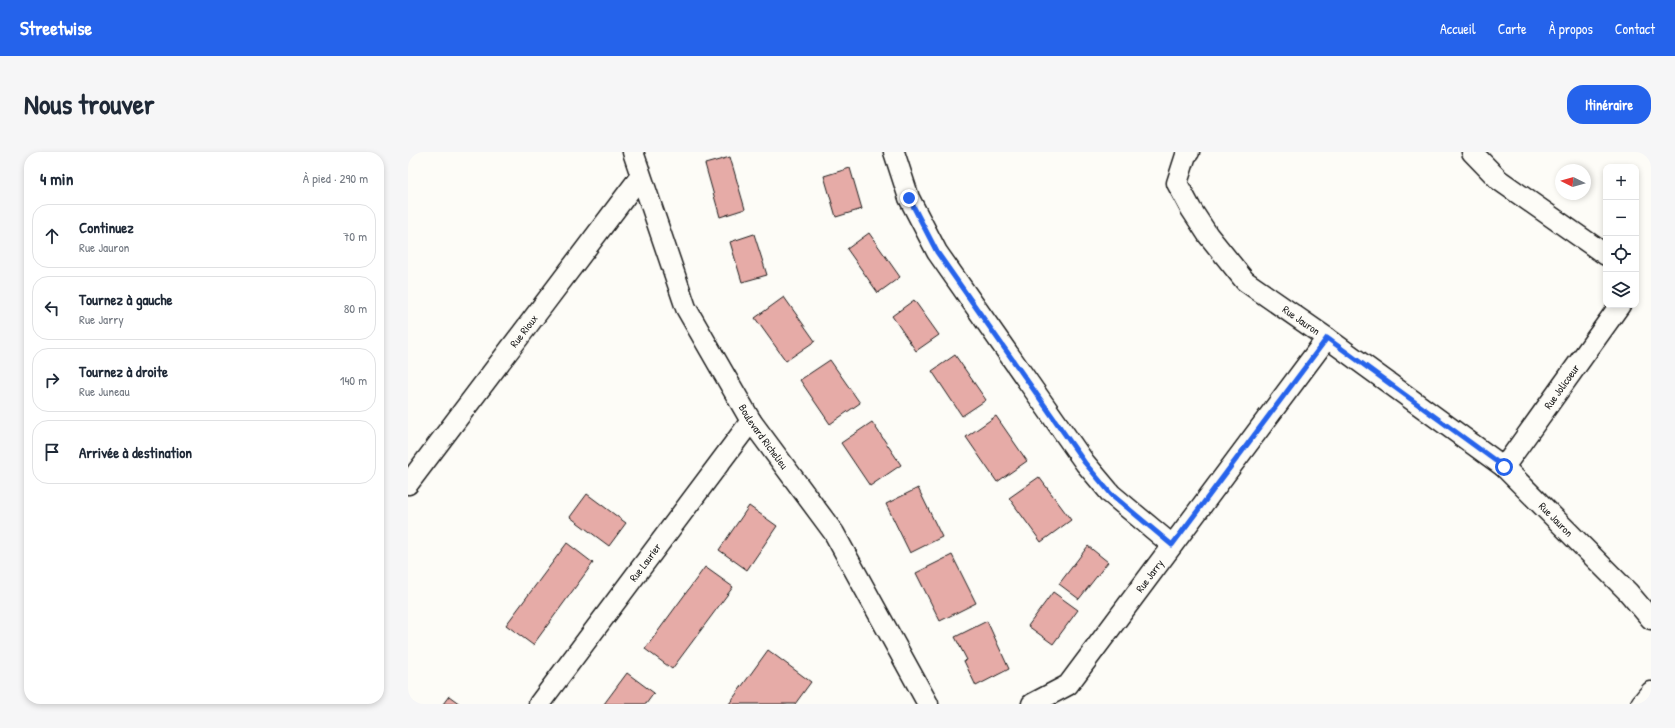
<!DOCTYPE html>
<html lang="fr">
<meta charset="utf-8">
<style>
body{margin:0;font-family:"Patrick Hand",sans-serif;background:#f6f6f7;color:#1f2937}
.controls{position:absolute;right:12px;top:12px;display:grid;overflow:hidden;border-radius:8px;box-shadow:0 2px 6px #0003}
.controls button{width:36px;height:36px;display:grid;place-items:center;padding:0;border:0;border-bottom:1px solid #e0e1e3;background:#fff;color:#1f2937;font:20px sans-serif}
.compass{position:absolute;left:1147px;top:12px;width:36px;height:36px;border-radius:50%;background:#fff;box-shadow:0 2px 6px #0003;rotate:275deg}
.stop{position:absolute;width:12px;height:12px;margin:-9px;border:3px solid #2563eb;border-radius:50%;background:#fff}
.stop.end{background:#2563eb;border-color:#fff;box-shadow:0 1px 4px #0008}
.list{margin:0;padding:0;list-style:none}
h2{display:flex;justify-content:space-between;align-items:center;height:52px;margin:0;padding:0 16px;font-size:17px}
h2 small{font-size:13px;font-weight:400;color:#747a83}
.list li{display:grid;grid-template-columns:26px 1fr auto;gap:12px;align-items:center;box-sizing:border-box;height:64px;margin:0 8px 8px;padding:0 8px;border:1px solid #e0e1e3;border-radius:16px}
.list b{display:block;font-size:15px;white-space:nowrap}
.list p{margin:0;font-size:13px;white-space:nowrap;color:#747a83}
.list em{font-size:13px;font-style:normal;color:#747a83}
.icon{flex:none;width:22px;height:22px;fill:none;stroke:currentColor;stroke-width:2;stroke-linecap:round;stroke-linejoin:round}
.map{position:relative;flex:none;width:1243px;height:552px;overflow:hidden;border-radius:16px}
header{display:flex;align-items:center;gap:24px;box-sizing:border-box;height:56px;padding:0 20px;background:#2563eb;color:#fff}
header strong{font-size:19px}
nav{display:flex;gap:22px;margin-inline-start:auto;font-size:14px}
.intro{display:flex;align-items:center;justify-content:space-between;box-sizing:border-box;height:96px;padding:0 24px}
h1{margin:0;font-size:28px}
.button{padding:10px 18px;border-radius:16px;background:#2563eb;color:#fff;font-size:14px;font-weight:700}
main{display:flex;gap:24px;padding:0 24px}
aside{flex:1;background:#fff;border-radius:16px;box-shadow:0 2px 6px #0003}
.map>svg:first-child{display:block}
.building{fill:#e6aba7;stroke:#1c1c1c}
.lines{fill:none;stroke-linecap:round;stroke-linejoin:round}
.minor-casing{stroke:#1c1c1c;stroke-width:23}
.minor{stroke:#fdfcf7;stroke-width:20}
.route{stroke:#2563eb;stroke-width:5}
.labels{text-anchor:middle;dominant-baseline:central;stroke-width:4;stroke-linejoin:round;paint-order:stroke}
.street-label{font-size:11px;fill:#1c1c1c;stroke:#fdfcf7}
</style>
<header>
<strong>Streetwise</strong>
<nav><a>Accueil</a><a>Carte</a><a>À propos</a><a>Contact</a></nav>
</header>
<div class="intro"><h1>Nous trouver</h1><a class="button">Itinéraire</a></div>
<main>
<aside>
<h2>4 min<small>À pied · 290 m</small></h2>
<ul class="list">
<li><svg class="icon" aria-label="ahead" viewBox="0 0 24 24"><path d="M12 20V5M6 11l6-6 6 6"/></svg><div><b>Continuez</b><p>Rue Jauron</p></div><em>70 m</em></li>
<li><svg class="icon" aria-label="left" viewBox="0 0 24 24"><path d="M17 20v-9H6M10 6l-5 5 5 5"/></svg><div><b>Tournez à gauche</b><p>Rue Jarry</p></div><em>80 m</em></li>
<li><svg class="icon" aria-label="right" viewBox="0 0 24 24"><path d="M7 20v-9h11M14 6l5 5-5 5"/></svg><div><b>Tournez à droite</b><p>Rue Juneau</p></div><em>140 m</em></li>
<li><svg class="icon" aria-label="arrive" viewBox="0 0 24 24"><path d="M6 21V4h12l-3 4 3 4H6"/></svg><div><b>Arrivée à destination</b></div></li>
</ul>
</aside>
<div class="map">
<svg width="1243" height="552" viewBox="0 0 1243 552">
<rect width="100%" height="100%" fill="#fdfcf7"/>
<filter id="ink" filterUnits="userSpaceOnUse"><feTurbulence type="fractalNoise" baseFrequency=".025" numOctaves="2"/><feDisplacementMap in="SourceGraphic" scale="8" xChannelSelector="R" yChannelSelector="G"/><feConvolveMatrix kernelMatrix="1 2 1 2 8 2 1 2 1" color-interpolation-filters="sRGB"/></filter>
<g filter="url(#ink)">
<g class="building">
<path d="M322,5L337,57L312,65L297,12Z"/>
<path d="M442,16L454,57L428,65L416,24Z"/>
<path d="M461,81L492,125L470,141L439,97Z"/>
<path d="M346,82L359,123L334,130L322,90Z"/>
<path d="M376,145L407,189L378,209L347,166Z"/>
<path d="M506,148L531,183L508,199L484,164Z"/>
<path d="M547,203L578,248L554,264L524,219Z"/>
<path d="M422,208L452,251L422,272L392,228Z"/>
<path d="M588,264L619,309L589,330L558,285Z"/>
<path d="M464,270L493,313L462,334L433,291Z"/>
<path d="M631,325L663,368L633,390L601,346Z"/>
<path d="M510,336L534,385L502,401L478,352Z"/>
<path d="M179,342L218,371L201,394L162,365Z"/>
<path d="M341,354L369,374L339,418L311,398Z"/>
<path d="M159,391L185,411L125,493L98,473Z"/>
<path d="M680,394L700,410L671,447L651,432Z"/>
<path d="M544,403L568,451L532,469L508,421Z"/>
<path d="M297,415L325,435L264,517L237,497Z"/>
<path d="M645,440L670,458L645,492L620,474Z"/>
<path d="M579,469L601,517L568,534L556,509L559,508L547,485Z"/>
<path d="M360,498L403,530L387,552H321Z"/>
<path d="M219,521L246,541L238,552H196Z"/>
<path d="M41,544L52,552H35Z"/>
</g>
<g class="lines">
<g class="minor-casing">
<g id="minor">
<path id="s1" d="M225,0L278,156L343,269L426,381L520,552"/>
<path d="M486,0L501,46L529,100L677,311L703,342L764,393"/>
<path id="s2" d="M781,0L778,3L769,31L783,57L800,83L837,129L919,186L1096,315L1220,440L1243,467"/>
<path d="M1064,0L1091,28L1198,103"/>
<path id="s3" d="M1096,315L1212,153"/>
<path id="s4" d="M0,332L232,25"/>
<path id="s5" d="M131,552L343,269"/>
<path id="s6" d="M624,552L660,533L919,186"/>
<path d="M1233,552L1243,540"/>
</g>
</g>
<use href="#minor" class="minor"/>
</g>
</g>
<g class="lines" filter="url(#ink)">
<path class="route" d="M501,46L529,100L677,311L703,342L764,393L919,186L1096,315"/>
</g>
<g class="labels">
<g class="street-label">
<text stroke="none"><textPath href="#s2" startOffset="222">Rue Jauron</textPath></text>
<text stroke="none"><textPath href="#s4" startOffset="192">Rue Rioux</textPath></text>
<text stroke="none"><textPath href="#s3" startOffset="99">Rue Jolicoeur</textPath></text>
<text stroke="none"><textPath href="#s1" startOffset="315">Boulevard Richelieu</textPath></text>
<text stroke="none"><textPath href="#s2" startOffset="546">Rue Jauron</textPath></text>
<text stroke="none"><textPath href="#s5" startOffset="177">Rue Laurier</textPath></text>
<text stroke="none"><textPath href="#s6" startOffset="177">Rue Jarry</textPath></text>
</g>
</g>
</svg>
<div class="controls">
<button>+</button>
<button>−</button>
<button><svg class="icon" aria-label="locate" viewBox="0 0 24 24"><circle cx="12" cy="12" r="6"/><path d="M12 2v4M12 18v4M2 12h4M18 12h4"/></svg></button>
<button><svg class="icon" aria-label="layers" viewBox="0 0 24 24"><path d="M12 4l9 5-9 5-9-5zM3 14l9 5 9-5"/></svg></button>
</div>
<svg class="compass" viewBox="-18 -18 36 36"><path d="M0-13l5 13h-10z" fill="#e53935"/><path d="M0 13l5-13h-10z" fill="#747a83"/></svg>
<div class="stop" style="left:1096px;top:315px"></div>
<div class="stop end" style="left:501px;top:46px"></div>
</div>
</main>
